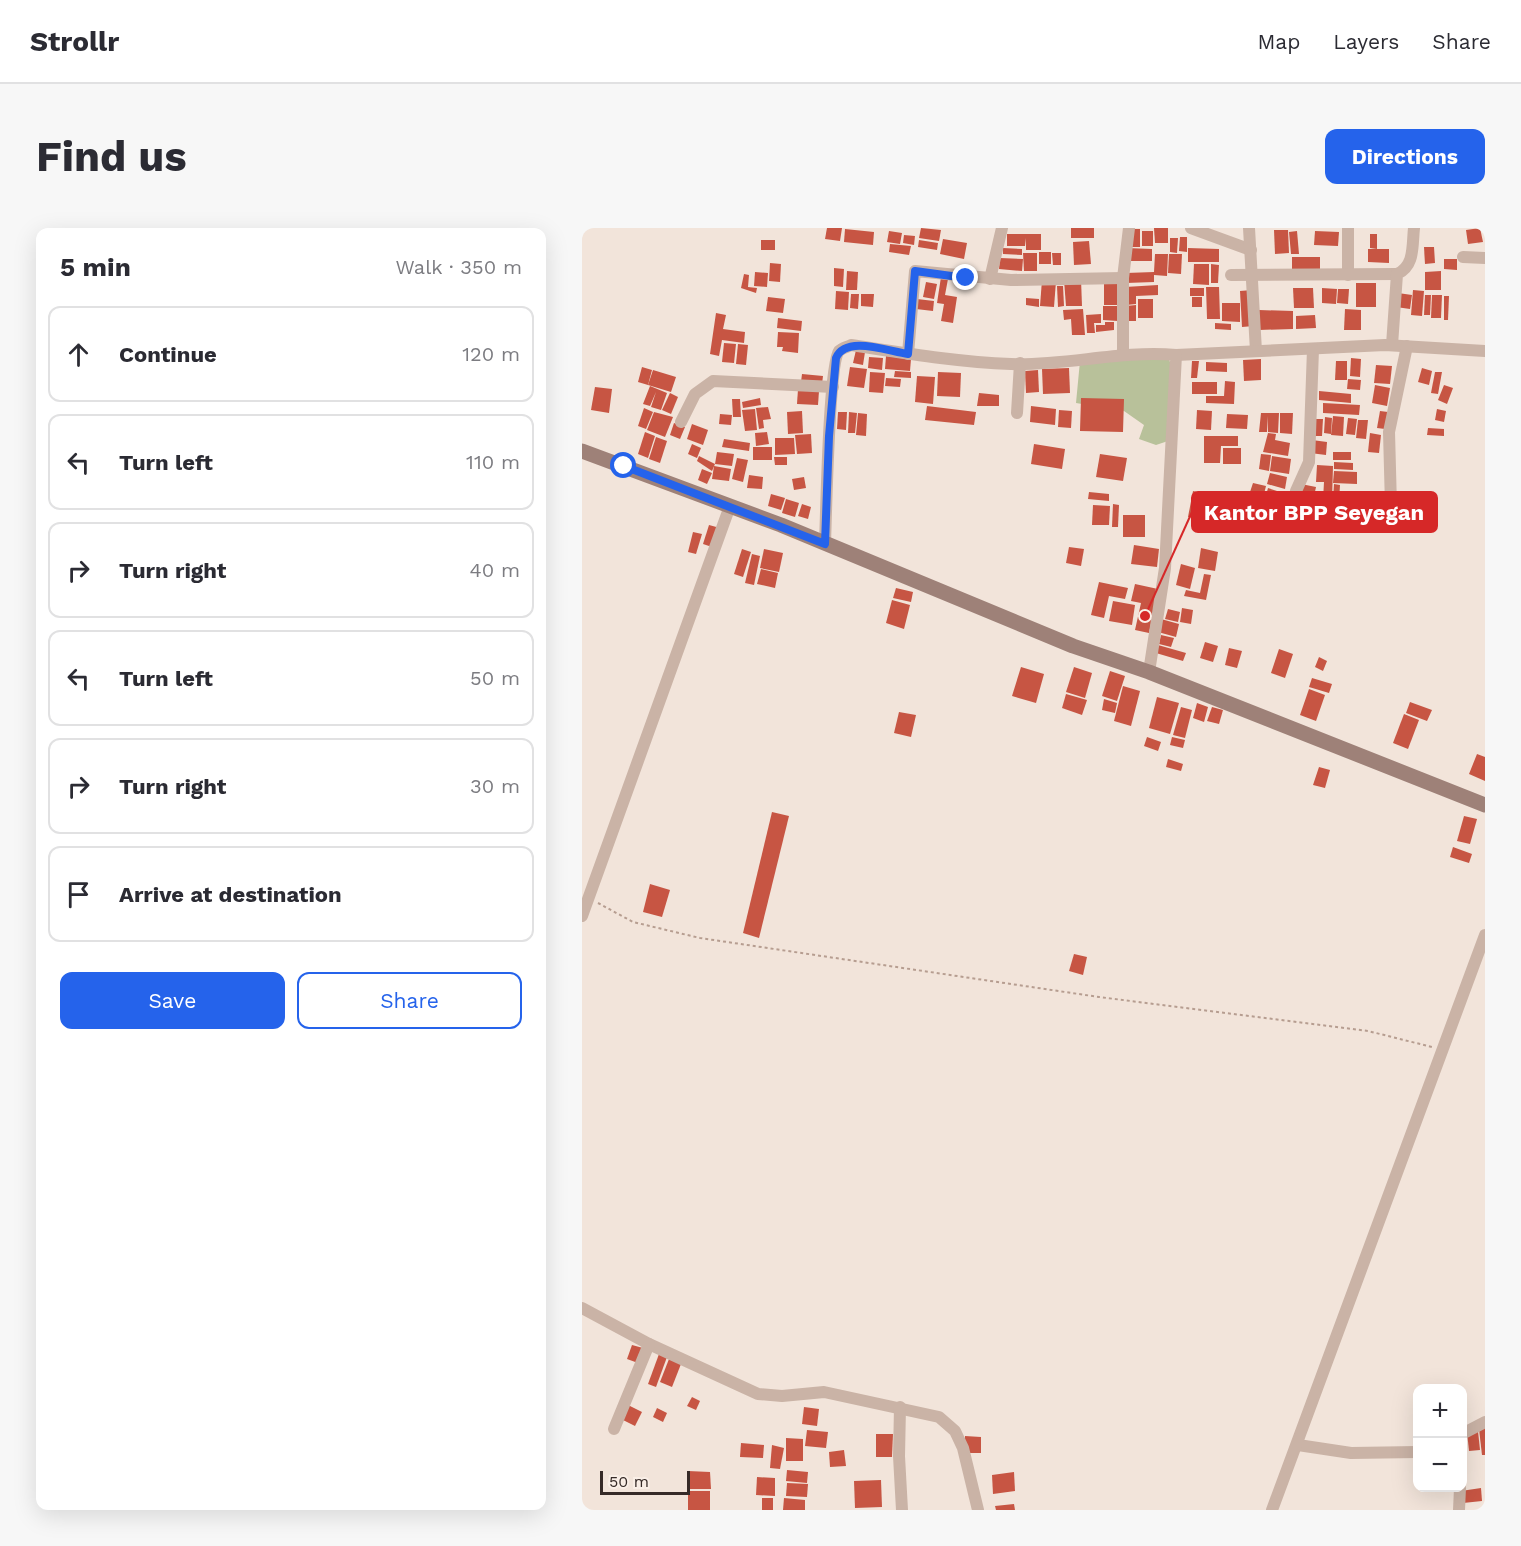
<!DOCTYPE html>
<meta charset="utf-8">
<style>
body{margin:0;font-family:"Work Sans",sans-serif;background:#f7f7f7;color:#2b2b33}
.controls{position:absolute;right:18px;bottom:18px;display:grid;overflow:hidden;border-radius:12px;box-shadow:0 6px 24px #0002}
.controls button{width:54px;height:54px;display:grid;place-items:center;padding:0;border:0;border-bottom:2px solid #e1e1e2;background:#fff;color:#2b2b33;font:30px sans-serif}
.scale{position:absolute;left:18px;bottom:15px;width:90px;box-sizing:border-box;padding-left:6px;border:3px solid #362a27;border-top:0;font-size:16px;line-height:21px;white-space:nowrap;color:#362a27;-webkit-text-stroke:4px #faefe7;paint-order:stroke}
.stop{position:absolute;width:18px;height:18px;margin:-14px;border:4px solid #2563eb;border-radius:50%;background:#fff}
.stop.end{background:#2563eb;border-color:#fff;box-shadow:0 2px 6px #0008}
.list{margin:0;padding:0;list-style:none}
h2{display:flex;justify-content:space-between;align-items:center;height:78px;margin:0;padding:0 24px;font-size:26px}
h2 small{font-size:20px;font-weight:400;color:#7c7c81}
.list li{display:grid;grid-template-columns:39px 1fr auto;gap:18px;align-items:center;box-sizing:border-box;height:96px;margin:0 12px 12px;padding:0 12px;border:2px solid #e1e1e2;border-radius:12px}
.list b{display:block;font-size:22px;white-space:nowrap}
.list em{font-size:20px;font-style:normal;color:#7c7c81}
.actions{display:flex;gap:12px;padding:18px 24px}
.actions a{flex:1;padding:14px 0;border:2px solid #2563eb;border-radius:12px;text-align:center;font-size:21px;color:#2563eb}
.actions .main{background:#2563eb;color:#fff}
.icon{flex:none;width:33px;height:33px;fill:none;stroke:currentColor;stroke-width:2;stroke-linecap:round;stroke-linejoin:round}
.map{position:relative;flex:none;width:903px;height:1282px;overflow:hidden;border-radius:12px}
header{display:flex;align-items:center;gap:36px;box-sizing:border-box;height:84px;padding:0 30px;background:#fff;border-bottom:2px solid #e1e1e2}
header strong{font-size:28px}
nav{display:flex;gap:33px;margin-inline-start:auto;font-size:21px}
.intro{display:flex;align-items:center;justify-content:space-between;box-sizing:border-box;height:144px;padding:0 36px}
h1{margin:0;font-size:42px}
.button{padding:15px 27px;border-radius:12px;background:#2563eb;color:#fff;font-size:21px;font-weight:700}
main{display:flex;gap:36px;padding:0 36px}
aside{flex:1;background:#fff;border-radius:12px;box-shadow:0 6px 24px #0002}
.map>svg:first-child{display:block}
.green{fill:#b8c19a}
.building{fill:#c75543}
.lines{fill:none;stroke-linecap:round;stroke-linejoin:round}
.path{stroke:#b69d90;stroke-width:2;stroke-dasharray:3 3;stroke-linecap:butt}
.minor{stroke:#cab3a6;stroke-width:12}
.secondary{stroke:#9e8178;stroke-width:15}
.route{stroke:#2563eb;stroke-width:8}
.leader{fill:none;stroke:#d62828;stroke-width:2}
.callout-dot{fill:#d62828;stroke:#faefe7;stroke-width:2}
.callout{fill:#d62828;stroke:#d62828;stroke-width:2}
.callout-label{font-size:22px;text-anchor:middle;font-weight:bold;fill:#fff}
</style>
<header>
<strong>Strollr</strong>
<nav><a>Map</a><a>Layers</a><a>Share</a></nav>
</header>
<div class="intro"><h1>Find us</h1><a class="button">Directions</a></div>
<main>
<aside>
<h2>5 min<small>Walk · 350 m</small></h2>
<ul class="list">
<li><svg class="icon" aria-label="ahead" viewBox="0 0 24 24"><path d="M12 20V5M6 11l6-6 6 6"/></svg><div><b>Continue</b></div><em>120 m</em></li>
<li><svg class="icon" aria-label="left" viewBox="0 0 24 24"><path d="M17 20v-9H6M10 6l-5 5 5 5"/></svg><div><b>Turn left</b></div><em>110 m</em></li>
<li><svg class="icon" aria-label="right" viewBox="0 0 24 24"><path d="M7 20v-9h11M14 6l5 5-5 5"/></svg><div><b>Turn right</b></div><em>40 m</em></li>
<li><svg class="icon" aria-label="left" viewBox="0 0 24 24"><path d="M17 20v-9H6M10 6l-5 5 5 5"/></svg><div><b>Turn left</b></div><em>50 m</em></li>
<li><svg class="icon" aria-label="right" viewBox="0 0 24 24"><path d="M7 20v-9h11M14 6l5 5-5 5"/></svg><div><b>Turn right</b></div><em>30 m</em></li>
<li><svg class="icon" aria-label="arrive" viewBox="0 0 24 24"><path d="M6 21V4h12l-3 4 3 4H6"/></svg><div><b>Arrive at destination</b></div></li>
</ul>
<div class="actions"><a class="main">Save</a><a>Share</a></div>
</aside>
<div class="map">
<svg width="903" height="1282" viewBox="0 0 903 1282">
<rect width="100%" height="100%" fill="#f2e4da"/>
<path class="green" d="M585,126L589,137L586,213L574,217L557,211L562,197L542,183L494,175L498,133Z"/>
<g class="building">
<path d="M245,0H260L258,13L243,11Z"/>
<path d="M339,0L359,2L357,13L337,10Z"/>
<rect x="489" y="0" width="23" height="10"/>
<path d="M572,0H586V15H573Z"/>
<path d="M898,0L901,14L886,16L884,2Z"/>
<path d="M263,1L292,4L291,17L262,14Z"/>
<path d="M548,1H558V19H549Z"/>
<path d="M692,2H706L707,25L693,26Z"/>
<path d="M307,3L320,5L318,16L305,14Z"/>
<rect x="560" y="3" width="11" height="15"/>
<path d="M715,3L717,26H709L707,4Z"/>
<path d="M733,3L757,4L756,18L732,17Z"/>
<path d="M425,6H459V22H444V10L443,18H425Z"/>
<path d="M788,6H795V21L788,20Z"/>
<path d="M322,7L333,8L332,17L321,15Z"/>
<path d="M598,9H605V24L597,23Z"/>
<path d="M588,10H596L595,25L588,24Z"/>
<path d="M361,11L385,15L382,31L358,26Z"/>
<rect x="179" y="12" width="14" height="10"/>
<path d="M337,12L356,15L355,22L336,19Z"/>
<path d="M507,13L509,36L492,37L491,14Z"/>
<path d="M308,16L329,18L327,27L307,24Z"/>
<path d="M842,19H852L853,35L843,36Z"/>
<path d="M421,20L440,21V27L421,26Z"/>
<path d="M545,20L570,21V33H545Z"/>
<path d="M606,20L637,21V34H606Z"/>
<path d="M786,21H807V35L786,34Z"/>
<rect x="457" y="24" width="12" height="12"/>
<path d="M441,25H455V43H442Z"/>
<path d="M470,25H479V37H471Z"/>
<path d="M573,26H586L585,48L572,47V54L544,55V45L572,44Z"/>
<path d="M587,26H600L599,46L586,45Z"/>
<rect x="710" y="29" width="28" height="13"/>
<path d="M418,30L441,31L440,43L417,41Z"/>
<path d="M862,31H875V42L862,41Z"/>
<path d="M188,35L199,36L198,54L187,53Z"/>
<path d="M612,36H627V57L611,56Z"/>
<path d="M629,36L637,37L636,55H629Z"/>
<path d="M252,40L262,41L261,59L252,58Z"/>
<path d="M265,43L276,44L275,62H264Z"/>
<path d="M859,43V62H843V44Z"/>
<path d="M173,44L186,45L185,59L172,58Z"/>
<path d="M162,46L167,47L166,59L175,60L174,65L159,60Z"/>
<path d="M359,49L366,51L363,67L375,69L371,95L359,93L362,76L355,75Z"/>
<path d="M499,51L500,78H484L482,52Z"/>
<path d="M460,52L474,53L472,79L458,78Z"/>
<path d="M522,53L536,54L535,77H522Z"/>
<path d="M344,54L355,56L352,71L341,69Z"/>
<rect x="774" y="55" width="20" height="24"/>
<path d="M576,57V67L554,68V76L544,77L543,59Z"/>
<path d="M475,58H481L482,78L476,79Z"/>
<path d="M624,59H637L638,91H625Z"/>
<rect x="608" y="60" width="14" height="8"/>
<path d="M711,60H731L732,80H712Z"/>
<path d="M740,60L755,61L754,76L740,75Z"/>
<path d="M756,61H767L766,76L755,75Z"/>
<path d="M670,62L672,98L660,99L658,63Z"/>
<path d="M831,62L842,63L840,88L829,87Z"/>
<path d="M254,63L267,64L266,82L253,81Z"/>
<path d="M816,65L830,67L828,81L814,79Z"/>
<path d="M269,66H277L276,81L268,80Z"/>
<path d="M279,66H292L291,79L279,78Z"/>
<path d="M843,67H849L848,87H842Z"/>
<path d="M850,67H860L859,90H849Z"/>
<path d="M862,68H867L866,92H862Z"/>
<path d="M186,69L203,71L201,85L184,83Z"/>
<rect x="610" y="69" width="10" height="10"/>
<path d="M444,70L457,71V79L444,77Z"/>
<path d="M335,71L352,73L351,83L334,81Z"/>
<rect x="556" y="71" width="15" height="19"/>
<path d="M640,75H658V94L640,93Z"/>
<path d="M554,77V93H545L544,78Z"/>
<path d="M521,78H536V93L521,92Z"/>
<path d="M501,81L503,107H490L489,91L482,92L481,82Z"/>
<path d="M763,81L779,82V102H762Z"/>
<path d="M677,82L711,83V101L677,102Z"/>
<path d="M134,85L144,87L141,101L163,104L162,115L140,112L137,128L128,126Z"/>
<path d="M519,86V95H512L513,105H505L504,87Z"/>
<path d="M733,87L734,100L714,101V88Z"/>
<path d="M196,90L220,93L219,103L195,100Z"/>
<path d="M523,94H532V102L514,104V97H523Z"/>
<path d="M633,95L649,96V102L633,101Z"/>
<path d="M196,104L217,105L216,125L200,123L201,119H195Z"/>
<path d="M142,115L154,116L152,135L140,134Z"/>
<path d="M156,116L166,117L164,137L154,136Z"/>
<path d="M274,122L283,124L281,137L271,135Z"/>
<path d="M304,128L329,131L328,143L303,141Z"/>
<path d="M287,129L301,130L300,142L286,140Z"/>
<path d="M769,130L779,131L778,149L768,148Z"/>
<path d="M679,131V152L662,153L661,132Z"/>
<path d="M610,133H617L615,150H609Z"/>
<path d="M754,133H765V152H753Z"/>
<path d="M624,134L645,135V144L624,143Z"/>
<path d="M794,137L810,138L808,156L792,155Z"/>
<path d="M60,139L70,142L66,157L56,154Z"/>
<path d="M268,139L285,141L282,160L265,158Z"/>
<path d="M487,140L488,165L461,166L460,141Z"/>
<path d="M840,140L850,143L847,157L836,154Z"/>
<path d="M71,142L94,149L89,164L66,157Z"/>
<path d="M456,142L457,164L444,165L443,143Z"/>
<path d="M313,143L329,144V150L312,149Z"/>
<path d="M288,144L303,145L301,165L287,164Z"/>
<path d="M356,144L379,145L378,169L355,168Z"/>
<path d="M853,144H860L856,166L849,165Z"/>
<path d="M220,146L241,148L240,156L219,154Z"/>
<path d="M335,148L353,149L351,176L333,174Z"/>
<path d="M304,150L319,151L318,159L303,158Z"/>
<path d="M766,151L779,152L778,162L765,161Z"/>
<path d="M643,153L653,154L652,176L624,175V168H642Z"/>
<rect x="610" y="154" width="25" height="12"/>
<path d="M793,157L808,160L805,178L790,175Z"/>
<path d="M862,157L871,160L865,176L856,172Z"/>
<path d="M68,158L85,165L79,182L69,179L74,164L68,178L61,176Z"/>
<path d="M13,159L30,161L27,185L9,182Z"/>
<path d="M216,161L237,163L236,177L215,176Z"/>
<path d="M737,163L769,166V175L737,172Z"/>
<path d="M88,165L96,169L89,186L80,182Z"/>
<path d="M397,165L417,167V178H395Z"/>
<path d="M178,170L179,177L161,180L160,174Z"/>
<path d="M499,170L542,171L541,204L498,203Z"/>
<path d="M150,171H158L159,189H151Z"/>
<path d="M741,175L778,177L777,187L741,185Z"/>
<path d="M345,178L394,184L392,197L343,192Z"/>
<path d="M449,178L474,181L473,197L448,194Z"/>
<path d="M186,179L189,191L181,192L182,200L177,201L174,180Z"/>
<path d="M62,180L71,184L64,201L56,198Z"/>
<path d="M173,181L175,202L163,203L160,182Z"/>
<path d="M855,181L864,183L862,194L853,192Z"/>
<path d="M477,182L490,183L489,200L476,199Z"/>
<path d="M615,182L630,183L629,202L614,201Z"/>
<path d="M220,183L221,205L206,206L205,184Z"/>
<path d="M798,183L806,184L803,201L795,200Z"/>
<path d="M72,184L91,189L83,209L65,202Z"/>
<path d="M256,184H265L264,202L255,201Z"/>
<path d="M267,184L275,185L273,205H266Z"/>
<path d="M276,185L285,186L284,208L274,207Z"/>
<path d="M679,185H697L696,205L686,204V188L685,204H677Z"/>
<path d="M698,185H711L710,206L698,205Z"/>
<path d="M138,186L150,187L149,197L137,196Z"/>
<path d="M645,186L666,187L665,201L644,200Z"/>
<path d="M751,188L762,189L761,208L749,207Z"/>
<path d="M743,189L750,190L749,206L742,205Z"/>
<path d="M766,190L775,191L773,207L764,206Z"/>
<path d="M732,191H741L740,208H731Z"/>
<path d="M776,192H786L784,211L774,210Z"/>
<path d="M92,195L103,199L98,211L88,207Z"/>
<path d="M110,196L126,202L121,217L105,211Z"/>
<path d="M846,200L862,201V208L845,207Z"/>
<path d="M63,204L73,208L66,230L56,226Z"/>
<path d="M185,204L187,216L174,218L173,205Z"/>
<path d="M686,205L694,206L693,212L708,215L706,228L681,224Z"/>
<path d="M788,205L799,207L797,225L786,224Z"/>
<path d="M229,206L230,225L215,226L213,207Z"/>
<path d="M622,208H656V218H639L638,235H622Z"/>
<path d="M74,209L85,213L78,235L67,231Z"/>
<path d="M193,210H212L213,226L193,227Z"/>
<path d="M142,211L168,215L167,223L140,219Z"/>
<path d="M730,212L745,214L744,227L728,225Z"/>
<path d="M110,216L119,220L115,230L106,226Z"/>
<path d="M452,216L483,221L480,241L449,236Z"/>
<rect x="171" y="219" width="19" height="13"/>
<rect x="641" y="220" width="18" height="16"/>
<path d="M135,224L152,226L150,238L133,236Z"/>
<rect x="751" y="224" width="18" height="8"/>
<path d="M518,226L545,230L541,253L514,249Z"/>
<path d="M679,226L689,227L687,243L677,241Z"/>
<path d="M117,228L133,236L130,243L115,233Z"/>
<path d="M690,228L709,231L707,246L688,243Z"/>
<path d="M192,229H205V237H193Z"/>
<path d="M155,230L166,232L161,254L150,251Z"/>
<path d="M752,234L771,235V242L752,241Z"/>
<path d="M735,237L751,238L750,273L741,272L742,254H734Z"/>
<path d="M132,238L149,241L147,253L130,251Z"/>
<path d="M120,241L130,245L125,256L116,252Z"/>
<path d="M752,243L775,244V256L751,255Z"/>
<path d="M688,245L705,249L703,261L685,256Z"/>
<path d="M167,247L181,249L180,261L165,260Z"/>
<path d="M222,249L224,260L212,262L210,251Z"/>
<path d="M671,255L684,258L680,274L666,270Z"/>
<path d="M719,256L734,259L729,282L714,279Z"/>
<path d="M752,256L758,257L757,273L751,272Z"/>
<path d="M686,260L695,263L691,278L682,275Z"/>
<path d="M611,263L633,268L628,293L606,289Z"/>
<path d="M507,264L527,266V273L506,271Z"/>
<path d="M189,266L203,270L199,282L186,278Z"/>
<path d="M204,271L217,275L213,289L200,285Z"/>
<path d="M220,276L229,279L226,291L216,288Z"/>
<path d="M531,276L537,277L536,299H530Z"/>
<path d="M511,277L528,278L527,297H510Z"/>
<rect x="541" y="287" width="22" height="22"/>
<path d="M127,297L138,300L130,319L121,316Z"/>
<path d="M111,304L120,306L114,326L106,324Z"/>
<path d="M552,317L577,321L575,339L549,336Z"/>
<path d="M487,319L502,321L499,338L484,335Z"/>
<path d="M619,320L636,324L633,343L616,340Z"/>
<path d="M160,321L169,324L161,349L152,346Z"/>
<path d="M182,321L201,325L197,344L178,340Z"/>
<path d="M170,326L178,328L172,357L163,355Z"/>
<path d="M599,336L613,340L608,361L594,357Z"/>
<path d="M179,341L196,345L193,360L175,356Z"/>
<path d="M622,346L629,347L624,372L602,368L604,362L618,365Z"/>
<path d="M517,354L546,360L543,371L527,368L522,390L509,387Z"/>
<path d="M553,356L576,361L567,405L553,402L559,375L549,373Z"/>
<path d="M314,360L331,364L329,374L311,370Z"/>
<path d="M310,372L328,377L322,401L304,395Z"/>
<path d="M531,373L553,377L550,397L527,393Z"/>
<path d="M600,380L611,382L609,396L598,394Z"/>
<path d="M586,381L598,384L596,394L583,391Z"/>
<path d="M579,391L597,396L594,409L576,404Z"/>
<path d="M579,407L592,410L589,419L577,416Z"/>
<path d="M623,414L636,418L631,434L618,430Z"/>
<path d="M576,417L604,425L601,433L574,425Z"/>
<path d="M647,420L660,423L655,440L643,437Z"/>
<path d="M697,421L711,426L703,450L689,445Z"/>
<path d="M737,429L745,433L741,443L733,439Z"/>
<path d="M439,439L462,446L454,475L430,468Z"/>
<path d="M492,439L510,445L503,470L484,464Z"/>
<path d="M528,443L543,448L535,473L520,468Z"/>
<path d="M730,450L750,456L747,465L727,459Z"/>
<path d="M541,458L558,463L549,498L532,493Z"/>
<path d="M727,461L743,467L734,493L718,487Z"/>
<path d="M484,466L505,472L500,487L480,480Z"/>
<path d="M575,469L597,475L588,506L567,500Z"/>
<path d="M522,471L535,475L533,485L520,482Z"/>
<path d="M828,474L850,482L845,493L824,485Z"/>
<path d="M615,475L626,479L622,494L611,490Z"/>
<path d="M599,479L610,482L603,510L591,507Z"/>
<path d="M630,479L641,482L637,496L625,493Z"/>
<path d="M317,484L334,487L329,509L312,505Z"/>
<path d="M822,486L837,492L826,521L811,515Z"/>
<path d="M565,509L579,514L576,523L562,518Z"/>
<path d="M590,509L603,512L601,520L588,517Z"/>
<path d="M895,526L903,529V553L887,546Z"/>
<path d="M586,531L601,536L599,543L584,539Z"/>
<path d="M737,539L748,542L743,560L731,557Z"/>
<path d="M190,584L207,588L177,710L161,705Z"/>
<path d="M882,588L895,591L888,616L875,613Z"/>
<path d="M871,619L890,626L887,635L868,629Z"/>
<path d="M68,656L88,662L80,689L61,684Z"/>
<path d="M492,726L505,729L501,747L487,743Z"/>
<path d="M50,1117L61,1120L56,1135L45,1131Z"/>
<path d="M77,1126L85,1129L74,1159L66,1156Z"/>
<path d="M87,1131L99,1136L90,1159L78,1154Z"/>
<path d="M110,1169L118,1173L114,1182L105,1178Z"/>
<path d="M46,1177L60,1184L53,1198L39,1191Z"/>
<path d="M222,1179L237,1181L235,1198L220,1196Z"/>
<path d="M75,1180L85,1185L81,1194L71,1189Z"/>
<path d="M903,1200V1227H900L897,1201Z"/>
<path d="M225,1202L246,1204L244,1220L223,1218Z"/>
<path d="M896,1203L898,1222L887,1223L885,1204Z"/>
<path d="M294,1206H311L310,1229H294Z"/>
<path d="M383,1208L399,1209V1225H383Z"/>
<path d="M204,1210L221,1211V1233H204Z"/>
<path d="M159,1215L182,1217L181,1230L158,1229Z"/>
<path d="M190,1217L202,1220L198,1241L188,1240Z"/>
<path d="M262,1222L264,1238L248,1239L247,1224Z"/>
<path d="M205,1242L226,1244L225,1255L204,1253Z"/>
<path d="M106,1243L128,1244L129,1261H107Z"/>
<path d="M432,1244L433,1263L411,1266L410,1247Z"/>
<path d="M175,1249L193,1250V1268L174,1267Z"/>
<path d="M299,1252L300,1279L273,1280L272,1253Z"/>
<path d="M205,1255L226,1256L225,1269L204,1268Z"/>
<path d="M899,1260L900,1273L881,1275L879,1263Z"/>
<rect x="106" y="1263" width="22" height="19"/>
<rect x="180" y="1270" width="11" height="12"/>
<path d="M202,1270L223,1272V1282H201Z"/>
<path d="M432,1276L433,1282H414L413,1278Z"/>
</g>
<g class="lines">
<path class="path" d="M16,675L51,694L118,710L517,769L786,803L850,819"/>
<g class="minor">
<path d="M609,0L669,22"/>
<path d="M667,0L674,123"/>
<path d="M766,0V47"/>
<path d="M881,29L903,30"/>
<path d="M649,47L815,46"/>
<path d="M408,51L420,0"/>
<path d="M810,117L815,46C833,38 830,18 832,0"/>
<path d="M326,126L333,43L429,52L541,50"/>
<path d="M541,127V50L547,0"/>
<path d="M594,127L803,117L903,123"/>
<path d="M435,185L438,135"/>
<path d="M99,194L113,166L131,153L251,159"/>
<path d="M809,278L807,204L825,118"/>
<path d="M709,293L714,263L727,234L731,121"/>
<path d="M243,316C244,291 247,135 257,123C260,120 265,119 269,117C322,125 375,134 429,136C484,138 539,122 594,127L583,340L567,444"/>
<path d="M0,688L148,278"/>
<path d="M0,1080L67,1116L176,1166L200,1168L242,1164L357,1189L373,1203L381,1220L396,1282"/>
<path d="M318,1179L317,1228L320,1282"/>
<path d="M32,1201L67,1116"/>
<path d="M880,1206L903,1194"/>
<path d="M716,1217L769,1225L836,1224"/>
<path d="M690,1282L903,707"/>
<path d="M877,1282L878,1260"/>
</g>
<path class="secondary" d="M0,223L199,297L491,418L567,444L903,577"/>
</g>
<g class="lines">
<path class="route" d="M42,238L243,316L247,208L254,130C264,107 305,123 326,126L333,43L384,50"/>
</g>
<path class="leader" d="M563 388L610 284"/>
<circle class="callout-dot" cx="563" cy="388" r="6"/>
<rect class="callout" x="610" y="264" width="245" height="40" rx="6"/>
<g class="callout-label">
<text x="732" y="292">Kantor BPP Seyegan</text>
</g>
</svg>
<div class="controls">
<button>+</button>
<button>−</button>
</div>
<div class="scale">50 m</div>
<div class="stop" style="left:42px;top:238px"></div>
<div class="stop end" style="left:384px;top:50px"></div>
</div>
</main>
